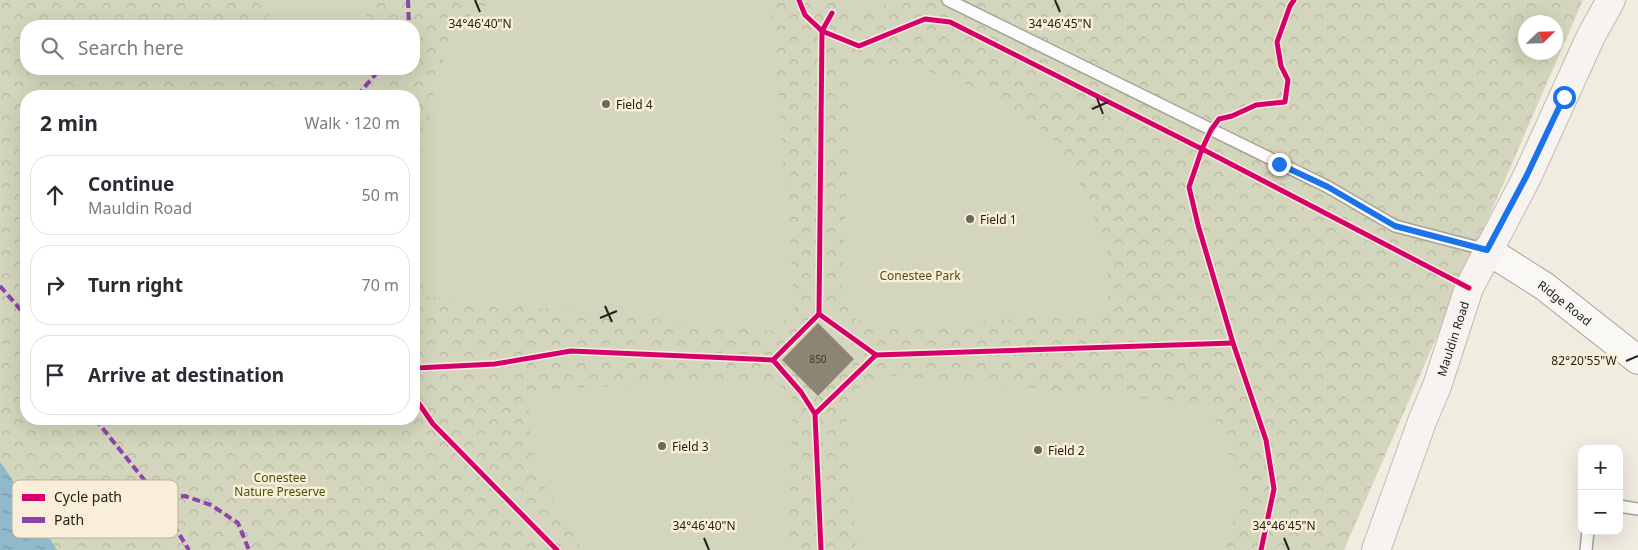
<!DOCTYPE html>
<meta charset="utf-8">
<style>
body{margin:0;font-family:"Noto Sans",sans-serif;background:#f2f2f3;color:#2b2b33}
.controls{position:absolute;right:15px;bottom:15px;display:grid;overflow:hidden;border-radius:10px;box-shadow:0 5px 20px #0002}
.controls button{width:45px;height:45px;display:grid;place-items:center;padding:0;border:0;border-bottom:1px solid #e1e1e2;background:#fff;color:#2b2b33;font:25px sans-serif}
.compass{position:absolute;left:1518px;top:15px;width:45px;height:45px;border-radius:50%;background:#fff;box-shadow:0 5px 20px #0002;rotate:67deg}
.stop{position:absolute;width:15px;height:15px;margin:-11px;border:4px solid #1a73e8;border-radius:50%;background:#fff}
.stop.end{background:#1a73e8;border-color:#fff;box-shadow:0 1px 5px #0008}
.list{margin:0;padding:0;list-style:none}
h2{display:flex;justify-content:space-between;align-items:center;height:65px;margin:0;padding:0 20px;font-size:21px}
h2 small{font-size:16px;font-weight:400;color:#7c7c81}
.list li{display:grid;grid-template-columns:32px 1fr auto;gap:15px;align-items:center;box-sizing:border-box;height:80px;margin:0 10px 10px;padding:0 10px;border:1px solid #e1e1e2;border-radius:20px}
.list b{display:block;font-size:19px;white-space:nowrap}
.list p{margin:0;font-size:16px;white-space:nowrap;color:#7c7c81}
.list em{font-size:16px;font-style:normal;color:#7c7c81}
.icon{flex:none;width:28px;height:28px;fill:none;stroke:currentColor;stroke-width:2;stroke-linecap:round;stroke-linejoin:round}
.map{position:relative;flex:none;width:1638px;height:550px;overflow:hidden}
.search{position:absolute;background:#fff;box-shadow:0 5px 20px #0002;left:20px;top:20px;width:400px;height:55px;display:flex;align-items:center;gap:12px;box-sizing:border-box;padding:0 18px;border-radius:20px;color:#7c7c81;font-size:19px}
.panel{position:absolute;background:#fff;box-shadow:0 5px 20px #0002;left:20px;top:90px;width:400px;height:335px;border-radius:20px}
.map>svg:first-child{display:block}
.park{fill:url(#park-crowns);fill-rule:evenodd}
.garden{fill:#d3d5bc}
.water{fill:url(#water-ripples)}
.building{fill:#8d8574}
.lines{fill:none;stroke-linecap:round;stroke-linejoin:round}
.lane-casing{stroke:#a6a298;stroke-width:14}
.secondary-casing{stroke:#a6a298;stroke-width:30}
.primary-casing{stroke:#c3bbb3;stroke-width:30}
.lane{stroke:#fdfcfa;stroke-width:11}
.secondary{stroke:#faf8f5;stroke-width:28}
.primary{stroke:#f7f3f0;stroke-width:28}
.quiet{stroke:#8e44ad;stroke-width:4;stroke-dasharray:8 4;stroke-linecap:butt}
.cycleway-casing{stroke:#f9efd8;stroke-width:8}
.cycleway{stroke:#d6006c;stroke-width:5}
.route{stroke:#1a73e8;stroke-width:6}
.ticks{fill:none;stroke:#242118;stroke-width:2}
.poi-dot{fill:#6c685e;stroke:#f9efd8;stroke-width:2}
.labels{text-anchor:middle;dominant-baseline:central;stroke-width:5;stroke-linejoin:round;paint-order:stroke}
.number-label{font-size:10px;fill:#3e3a2f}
.poi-label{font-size:12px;fill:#242118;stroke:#f9efd8;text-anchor:start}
.park-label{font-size:12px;fill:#475210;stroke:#f9efd8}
.street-label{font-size:12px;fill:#242118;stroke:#f9efd8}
.key{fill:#f9efd8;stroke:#b9b19e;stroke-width:1}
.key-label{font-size:14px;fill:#242118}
.ticks-label{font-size:12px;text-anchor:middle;fill:#242118;stroke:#f9efd8;stroke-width:5;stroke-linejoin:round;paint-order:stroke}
</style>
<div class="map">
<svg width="1638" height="550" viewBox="0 0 1638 550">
<defs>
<pattern id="park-crowns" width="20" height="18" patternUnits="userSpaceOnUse" patternTransform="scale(1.25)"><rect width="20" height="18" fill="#d3d5bc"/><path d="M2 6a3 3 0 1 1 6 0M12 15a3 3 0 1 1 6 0" fill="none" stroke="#b5b7a1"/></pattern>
<pattern id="water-ripples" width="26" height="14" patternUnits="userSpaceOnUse" patternTransform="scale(1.25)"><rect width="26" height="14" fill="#90bacc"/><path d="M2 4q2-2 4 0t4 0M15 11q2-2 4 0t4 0" fill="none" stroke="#7597a5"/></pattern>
</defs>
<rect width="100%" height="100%" fill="#f1ece0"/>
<path class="park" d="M0,0H1583L1344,550H0ZM1526,22H1556V52H1526ZM26,26H414V69H26ZM26,96H414V419H26Z"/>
<g class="garden">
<path d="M268,0H365L367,26H269Z"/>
<path d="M495,0H770L795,308L776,331L428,297L414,268V181L452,26Z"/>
<path d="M835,0H888L885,5C868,14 850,13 835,0Z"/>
<path d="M852,63L914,67L982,89L997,95L1052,138L1083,189L1107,249L1108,312L884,329L852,318L842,291Z"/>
<path d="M884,375L1209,404L1243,493L1223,550H857L845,408L863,383Z"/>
<path d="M774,379L793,400L788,550H584L581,547C565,521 546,495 536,466C529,445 529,412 528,390Z"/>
</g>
<path class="water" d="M0,462L6,470L57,550H0Z"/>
<path class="building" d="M818,323L854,359L818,396L782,360Z"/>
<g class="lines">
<g class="lane-casing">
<g id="lane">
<path d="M948,0L1328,187L1395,226L1487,250"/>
<path d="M1619,506L1638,509"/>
<path d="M1586,550L1588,531"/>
</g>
</g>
<g class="secondary-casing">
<g id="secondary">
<path id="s1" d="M1487,250L1544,286L1638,360"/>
</g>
</g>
<g class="primary-casing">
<g id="primary">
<path id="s2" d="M1376,550L1423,419L1437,386L1469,288L1527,177L1591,36L1611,0"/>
</g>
</g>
<use href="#lane" class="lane"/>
<use href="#secondary" class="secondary"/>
<use href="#primary" class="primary"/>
<g class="quiet">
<path d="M408,0L409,26"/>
<path d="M357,96L380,69"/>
<path d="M0,286L26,316"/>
<path d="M95,419L150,487L189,550"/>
<path d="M157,498L185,496L211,505L238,523L249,550"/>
</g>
<g class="cycleway-casing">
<g id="cycleway">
<path d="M799,0L805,15L822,31L859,46L925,19L950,22L1202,149L1469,288"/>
<path d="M819,314L822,31L832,13"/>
<path d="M876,355L1233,343"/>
<path d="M414,367L416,368L415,398L433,424L557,550"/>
<path d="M416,368L495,364L571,351L773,360"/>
<path d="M815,414L876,355L819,314L773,360L801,392L815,414L821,550"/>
<path d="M1261,550L1274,489L1266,440L1233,343L1198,225L1189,187L1202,149L1211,130L1219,119L1232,116L1256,105L1285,102L1288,80L1281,66L1277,42L1290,6L1294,0"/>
</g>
</g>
<use href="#cycleway" class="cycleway"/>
</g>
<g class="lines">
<path class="route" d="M1279,164L1328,187L1395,226L1487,250L1526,177L1564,97"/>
</g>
<path class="ticks" d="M475,0L480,12M1055,0L1060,12M1097,98L1103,114M1092,109L1108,102M605,306L612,322M600,318L617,311M1626,361L1638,356M704,538L709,550M1284,538L1289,550"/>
<g class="poi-dot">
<circle cx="606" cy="104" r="5"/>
<circle cx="970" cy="219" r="5"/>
<circle cx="662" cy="446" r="5"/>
<circle cx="1038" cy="450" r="5"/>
</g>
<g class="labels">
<g class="number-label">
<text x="818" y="359">850</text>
</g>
<g class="poi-label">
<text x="616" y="104">Field 4</text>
<text x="980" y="219">Field 1</text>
<text x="672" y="446">Field 3</text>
<text x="1048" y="450">Field 2</text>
</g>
<g class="park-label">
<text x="920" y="275">Conestee Park</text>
<text x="280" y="477">Conestee<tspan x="280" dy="14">Nature Preserve</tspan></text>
</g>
<g class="street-label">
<text stroke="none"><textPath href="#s1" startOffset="94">Ridge Road</textPath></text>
<text stroke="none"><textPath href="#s2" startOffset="225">Mauldin Road</textPath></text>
</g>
</g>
<rect x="12" y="480" width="166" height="58" rx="8" class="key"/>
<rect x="22" y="494" width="23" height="7" fill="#d6006c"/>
<rect x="22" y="517" width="23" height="6" fill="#8e44ad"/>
<g class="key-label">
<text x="54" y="502">Cycle path</text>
<text x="54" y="525">Path</text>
</g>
<g class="ticks-label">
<text x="480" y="28">34°46'40"N</text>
<text x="1060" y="28">34°46'45"N</text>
<text x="1584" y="365">82°20'55"W</text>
<text x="704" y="530">34°46'40"N</text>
<text x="1284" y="530">34°46'45"N</text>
</g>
</svg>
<div class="controls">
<button>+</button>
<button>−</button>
</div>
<svg class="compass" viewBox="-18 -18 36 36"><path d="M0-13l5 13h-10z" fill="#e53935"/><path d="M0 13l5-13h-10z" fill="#7c7c81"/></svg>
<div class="stop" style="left:1564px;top:97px"></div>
<div class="stop end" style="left:1279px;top:164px"></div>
<div class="search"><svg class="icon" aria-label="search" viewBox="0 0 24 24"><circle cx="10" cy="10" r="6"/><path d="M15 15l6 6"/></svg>Search here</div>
<section class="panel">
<h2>2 min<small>Walk · 120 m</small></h2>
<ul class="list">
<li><svg class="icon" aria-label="ahead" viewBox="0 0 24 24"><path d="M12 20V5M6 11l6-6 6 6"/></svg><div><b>Continue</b><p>Mauldin Road</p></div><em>50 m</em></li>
<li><svg class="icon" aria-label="right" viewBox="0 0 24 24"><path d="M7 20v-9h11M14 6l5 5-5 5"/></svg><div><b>Turn right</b></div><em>70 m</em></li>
<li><svg class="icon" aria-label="arrive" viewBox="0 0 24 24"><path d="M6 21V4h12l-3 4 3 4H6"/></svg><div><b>Arrive at destination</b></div></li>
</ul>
</section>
</div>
